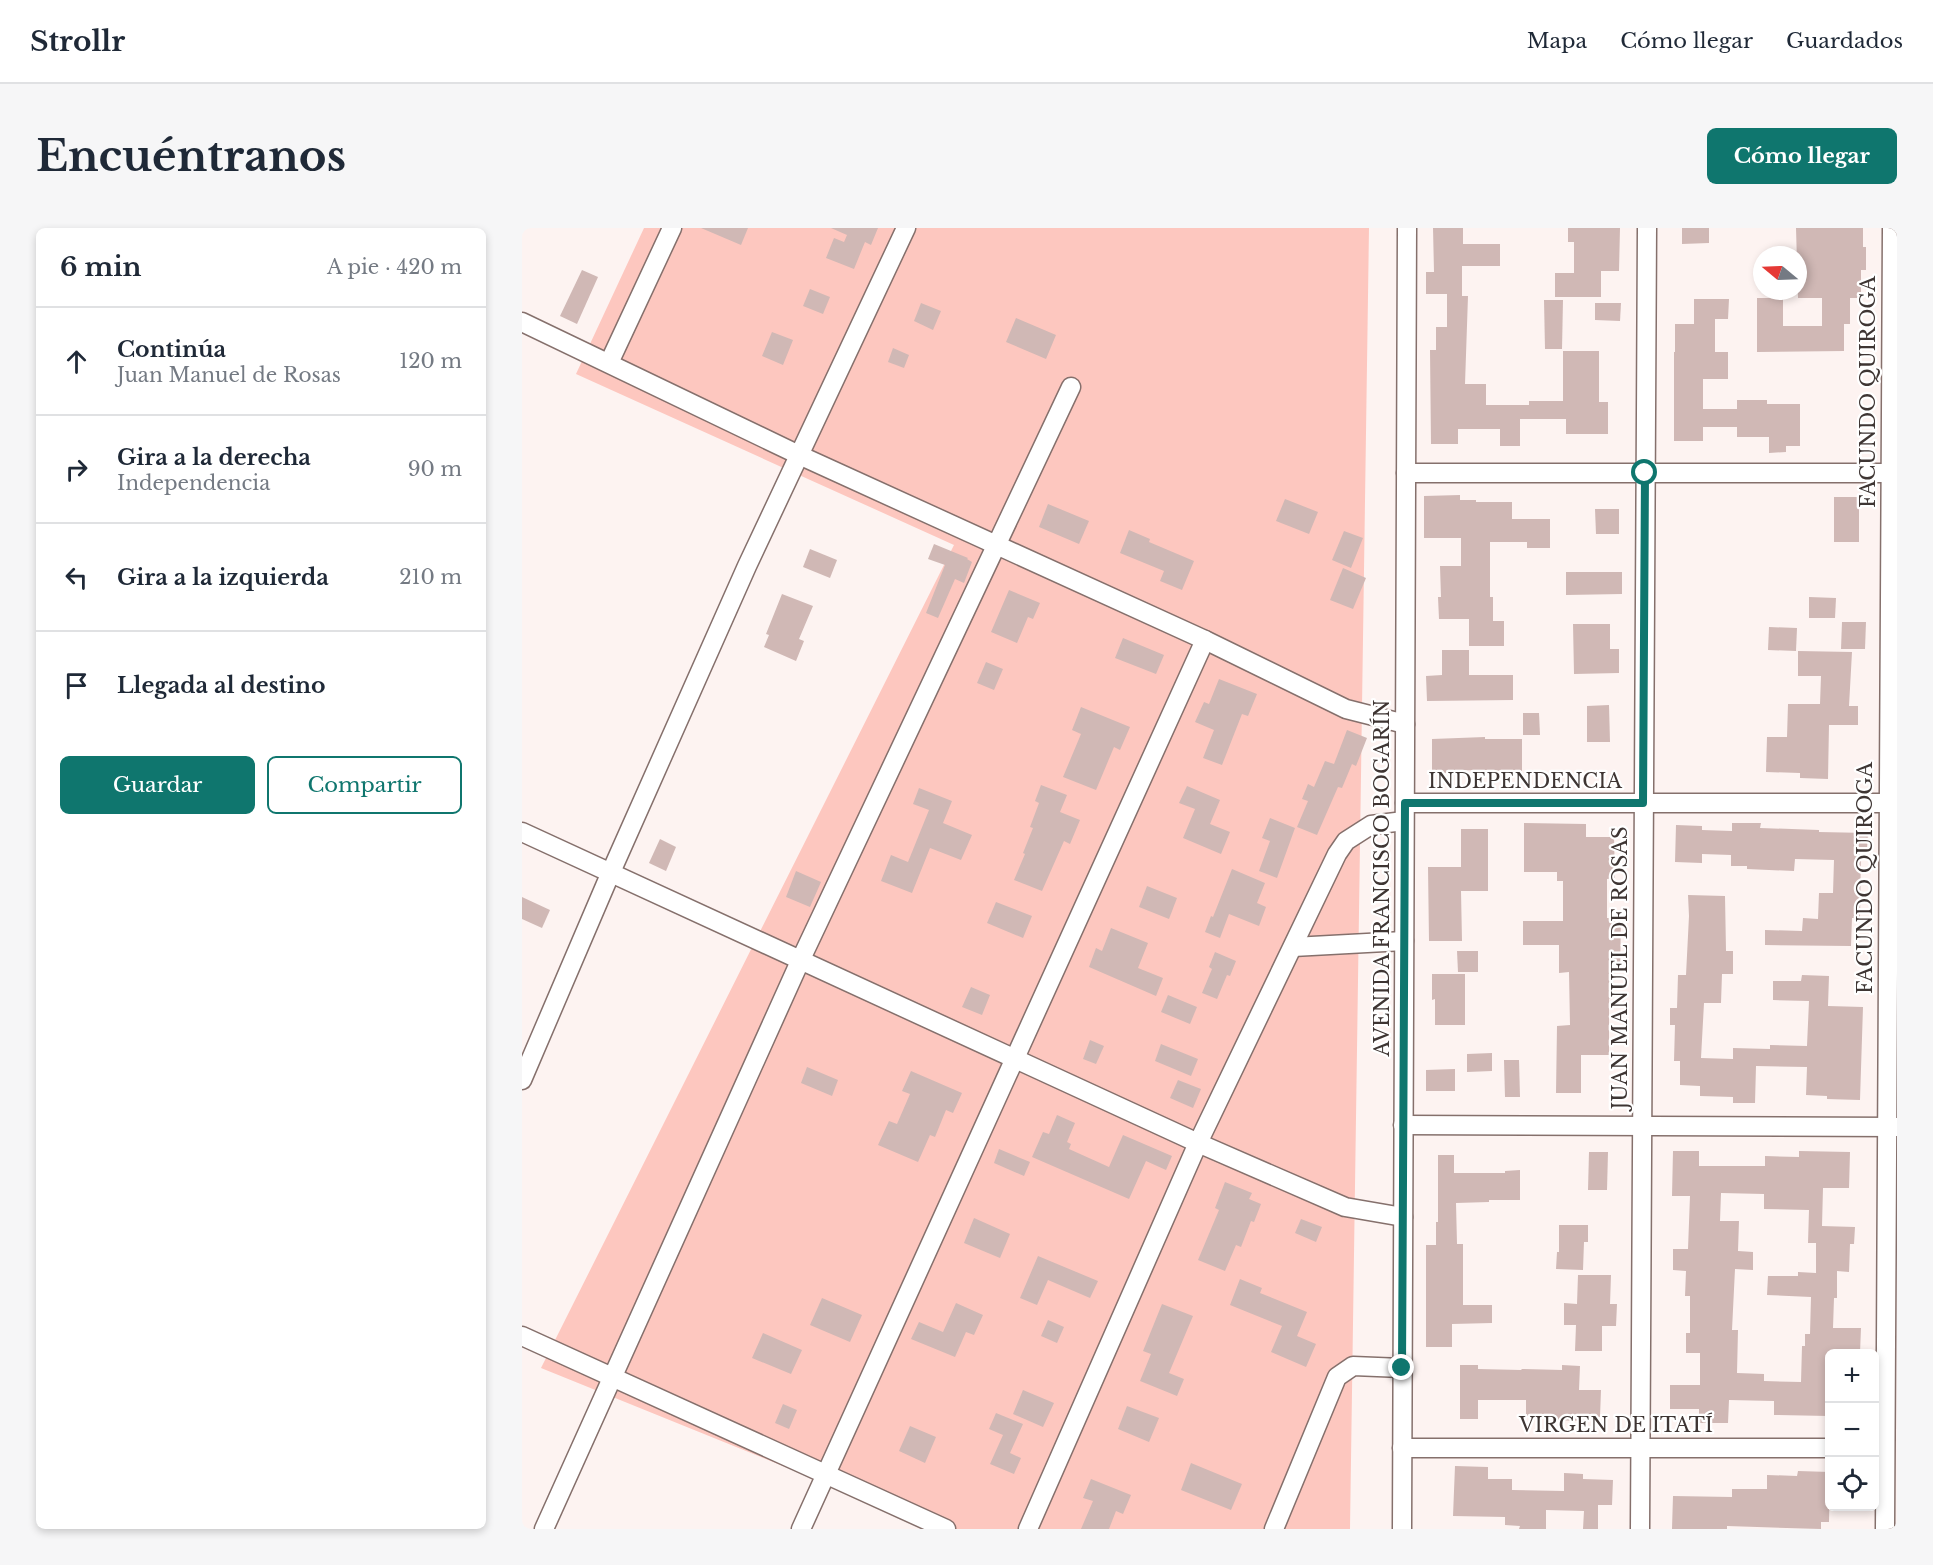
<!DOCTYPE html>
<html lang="es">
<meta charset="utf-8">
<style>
body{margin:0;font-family:"Libre Baskerville",serif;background:#f6f6f7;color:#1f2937}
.controls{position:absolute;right:18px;bottom:18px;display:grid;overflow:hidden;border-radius:9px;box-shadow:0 3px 9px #0003}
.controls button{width:54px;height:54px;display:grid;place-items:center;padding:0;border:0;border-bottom:2px solid #e0e1e3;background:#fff;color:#1f2937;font:30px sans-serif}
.compass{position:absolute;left:1231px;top:18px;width:54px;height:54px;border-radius:50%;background:#fff;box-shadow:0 3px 9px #0003;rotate:289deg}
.stop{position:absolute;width:18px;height:18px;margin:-14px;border:4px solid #0f766e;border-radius:50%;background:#fff}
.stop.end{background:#0f766e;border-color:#fff;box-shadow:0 2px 6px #0008}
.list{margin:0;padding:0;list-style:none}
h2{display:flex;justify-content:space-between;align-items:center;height:78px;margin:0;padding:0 24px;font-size:26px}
h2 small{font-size:20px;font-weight:400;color:#747a83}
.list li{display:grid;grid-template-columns:39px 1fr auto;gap:18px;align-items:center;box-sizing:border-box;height:108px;padding:0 24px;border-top:2px solid #e0e1e3}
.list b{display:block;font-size:22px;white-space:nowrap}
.list p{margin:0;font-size:20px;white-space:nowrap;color:#747a83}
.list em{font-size:20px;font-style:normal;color:#747a83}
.actions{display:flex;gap:12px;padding:18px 24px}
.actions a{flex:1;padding:14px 0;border:2px solid #0f766e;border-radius:9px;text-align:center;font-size:21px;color:#0f766e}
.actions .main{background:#0f766e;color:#fff}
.icon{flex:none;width:33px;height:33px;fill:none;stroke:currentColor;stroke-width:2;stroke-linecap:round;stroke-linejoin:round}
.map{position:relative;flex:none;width:1375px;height:1301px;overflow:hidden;border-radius:9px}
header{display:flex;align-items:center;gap:36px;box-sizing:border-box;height:84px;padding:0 30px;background:#fff;border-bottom:2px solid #e0e1e3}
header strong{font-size:28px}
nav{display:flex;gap:33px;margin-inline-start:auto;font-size:21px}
.intro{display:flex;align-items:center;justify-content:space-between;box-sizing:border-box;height:144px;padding:0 36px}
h1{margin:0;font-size:42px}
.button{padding:15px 27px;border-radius:9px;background:#0f766e;color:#fff;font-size:21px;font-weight:700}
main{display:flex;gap:36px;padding:0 36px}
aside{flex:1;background:#fff;border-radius:9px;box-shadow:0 3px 9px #0003}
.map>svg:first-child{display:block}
.green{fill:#fdc7bf}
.building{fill:#d0b8b5;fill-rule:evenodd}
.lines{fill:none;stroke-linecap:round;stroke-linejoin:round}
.minor-casing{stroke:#85706c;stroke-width:21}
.minor{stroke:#fff;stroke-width:18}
.route{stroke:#0f766e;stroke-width:8}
.labels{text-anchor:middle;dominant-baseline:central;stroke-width:4.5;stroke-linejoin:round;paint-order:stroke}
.street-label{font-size:20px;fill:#3e3533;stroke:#fff}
</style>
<header>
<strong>Strollr</strong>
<nav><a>Mapa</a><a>Cómo llegar</a><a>Guardados</a></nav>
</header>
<div class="intro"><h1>Encuéntranos</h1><a class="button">Cómo llegar</a></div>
<main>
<aside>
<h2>6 min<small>A pie · 420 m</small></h2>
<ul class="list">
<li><svg class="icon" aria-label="ahead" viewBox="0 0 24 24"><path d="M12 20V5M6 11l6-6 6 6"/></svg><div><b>Continúa</b><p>Juan Manuel de Rosas</p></div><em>120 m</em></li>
<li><svg class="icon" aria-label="right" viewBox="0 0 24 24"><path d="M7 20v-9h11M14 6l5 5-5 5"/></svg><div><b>Gira a la derecha</b><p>Independencia</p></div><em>90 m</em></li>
<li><svg class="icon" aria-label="left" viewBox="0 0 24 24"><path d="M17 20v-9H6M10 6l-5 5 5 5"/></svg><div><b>Gira a la izquierda</b></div><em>210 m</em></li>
<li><svg class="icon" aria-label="arrive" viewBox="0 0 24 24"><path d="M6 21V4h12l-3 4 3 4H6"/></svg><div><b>Llegada al destino</b></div></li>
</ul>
<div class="actions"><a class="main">Guardar</a><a>Compartir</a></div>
</aside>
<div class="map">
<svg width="1375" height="1301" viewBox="0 0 1375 1301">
<rect width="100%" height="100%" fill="#fdf3f1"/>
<path class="green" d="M122,0H847L828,1301H417L19,1140L432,317L54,146Z"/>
<g class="building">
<path d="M179,0H226L219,17Z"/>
<path d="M309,0H356L349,17L343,14L332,41L304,30L312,10L322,14L325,7Z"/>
<path d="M911,0H941V16H978V38H940V68H946L943,156H964V177H1007V173H1041V123H1077V174H1086V206H1044V191H998V218H978V201H936V216H909L908,122H914V99H925V66H904V44H912Z"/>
<path d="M1046,0H1098L1097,43H1079V69H1033V45H1052V14H1046Z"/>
<path d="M1160,0H1187V15L1160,16Z"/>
<path d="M1274,0H1341V19H1344V42H1339V70H1328V96H1322V123L1235,124V70H1261V98H1300V70H1276Z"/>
<path d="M60,42L76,49L55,96L38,88Z"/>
<path d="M288,61L308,69L301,86L281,78Z"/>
<path d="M1172,71H1207L1206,91H1193V124H1206V151H1181V181H1215V172H1245V176H1278V218H1264V224L1247,225V209H1215V199H1181V213H1152V124H1153V96H1172Z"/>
<path d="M1022,72H1041L1040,121H1023Z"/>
<path d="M399,75L419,83L411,102L392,93Z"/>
<path d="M1073,75H1099L1098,93L1073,92Z"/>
<path d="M494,90L534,107L524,131L484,114Z"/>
<path d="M250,104L271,112L261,137L240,128Z"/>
<path d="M371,120L387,127L382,140L366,134Z"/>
<path d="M938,267V272H954V274H990V291H1028V320H1005V314H968V369H971V393H982V418H947V391H917L916,369H919L918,338H939V310H902V268Z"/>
<rect x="1312" y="269" width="25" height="45"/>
<path d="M763,271L796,284L787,306L754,293Z"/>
<path d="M526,276L567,293L557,316L517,299Z"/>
<path d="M1073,281H1097V306H1074Z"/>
<path d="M607,302L628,311L627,314L672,333L660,362L638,353L642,343L598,325Z"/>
<path d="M822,303L841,310L829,340L810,332Z"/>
<path d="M412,316L446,330L445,331L450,334L442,355L433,351L416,390L404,385L423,337L406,331Z"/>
<path d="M288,321L315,332L308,350L281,339Z"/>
<path d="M821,340L844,350L831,381L808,372Z"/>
<path d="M1044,344H1100V366L1044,367Z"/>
<path d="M487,362L518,375L511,391L506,389L495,415L469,404Z"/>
<path d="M260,366L291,378L277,411L282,413L274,433L242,419L247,407L244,406Z"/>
<path d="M1287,369L1314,370L1313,390H1287Z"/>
<path d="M1320,394H1344L1343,421H1319Z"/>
<path d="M1051,396H1088V421H1097V445L1052,446Z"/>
<path d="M1247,399L1275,400L1274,423L1246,422Z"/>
<path d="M601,410L642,427L634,446L593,430Z"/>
<path d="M920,422H947V447H991V472L905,473L904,448L920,447Z"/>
<path d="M1276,423L1330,424L1327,478H1336V497H1307L1306,551L1278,550V545L1244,544L1245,509H1265L1266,476H1298L1299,448H1276Z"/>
<path d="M464,434L481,441L472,462L455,455Z"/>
<path d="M697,451L735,466L726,488L720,486L700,537L681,530L692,502L673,494L682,474L687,476Z"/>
<path d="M1087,477L1088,514H1065V478Z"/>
<path d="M559,479L608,499L598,522L592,519L574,562L541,549L559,506L550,502Z"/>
<path d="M1001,485H1017L1018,507H1001Z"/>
<path d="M825,502L845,510L834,538L830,536L820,560L816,559L795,607L775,599L786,573L780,571L786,556L792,559L803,533L812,536Z"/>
<path d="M963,509V511H1000V543L932,542V545H910V511Z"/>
<path d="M519,557L545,567L538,584L558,592L548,616L542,613L520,663L492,652L503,626L501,625L511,600L508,599L517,575L513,573Z"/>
<path d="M665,558L698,572L688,596L708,604L699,626L661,610L673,581L657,575Z"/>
<path d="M397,560L430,573L421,595L450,607L439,632L408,620L390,665L359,653L369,627L386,634L407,582L391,576Z"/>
<path d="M748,590L773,600L755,650L737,643L748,613L740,610Z"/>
<path d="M1002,595L1064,596V609H1092L1093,650L1085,651V690H1099L1098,744H1091L1092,770L1087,771V827H1059V865H1034L1035,798L1048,797L1047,744L1037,745V717H1001V693H1041V653H1035V644H1002Z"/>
<path d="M1210,595H1239L1238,600L1297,602V604L1346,605L1345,620H1339L1338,690H1330L1329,718L1243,717V702L1280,703L1281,690L1296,691L1297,665H1311L1312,632L1273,631L1272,643L1225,641V638H1209V627L1180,626V635L1153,634L1154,597L1180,598V602L1210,603Z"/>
<path d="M939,601H966V663H939L940,713H907L906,639H939Z"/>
<path d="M138,611L154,619L144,643L127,635Z"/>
<path d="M710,641L743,655L735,675L744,679L737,698L707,686L698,710L683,704L689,688L691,689Z"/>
<path d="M274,643L299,654L288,679L264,669Z"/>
<path d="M625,658L655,670L647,691L617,679Z"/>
<path d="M1166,667L1203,668L1204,723H1211V746H1200L1199,775H1182L1179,830L1211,831V820L1248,821V817L1285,818L1287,773L1251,772V753H1279L1280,747L1307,748L1306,778L1341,779L1338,872L1305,871V868L1284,867L1285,839L1234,838L1233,875H1211V869L1178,868V858L1158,857V833H1152L1153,797H1148V780H1155L1156,747H1164L1167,688Z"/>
<path d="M0,669L28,682L20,700L0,691Z"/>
<path d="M474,674L510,688L501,710L465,695Z"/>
<path d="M589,700L626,715L616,740L641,750L634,768L567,739L574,720L580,723Z"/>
<path d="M935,723H956V744H936Z"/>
<path d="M693,724L714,733L708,748L705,747L695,771L680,765L690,741L687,739Z"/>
<path d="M910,746H943V797H913V771L910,772Z"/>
<path d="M449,759L468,767L460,787L440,779Z"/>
<path d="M646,767L675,779L668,796L639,784Z"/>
<path d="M568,812L582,818L574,836L561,831Z"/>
<path d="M639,816L676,831L669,848L633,833Z"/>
<path d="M970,825V843L945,844V826Z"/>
<path d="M982,832H997L998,869H983Z"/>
<path d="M285,839L316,852L310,868L279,855Z"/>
<path d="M933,841V863H904V842Z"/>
<path d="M389,843L440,865L431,885L424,882L413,909L408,907L396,934L356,917L367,893L375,896L388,866L380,863Z"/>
<path d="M656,852L679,861L671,880L648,870Z"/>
<path d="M535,887L553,895L545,914L549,916L547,921L587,939L601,907L650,928L644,942L624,933L607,971L510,929L521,904L527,906Z"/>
<path d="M477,921L508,934L502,948L472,935Z"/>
<path d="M1151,923H1177V938H1243V928L1277,929V923L1328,924L1327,960H1301L1300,998L1333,999L1332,1016H1328L1327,1044L1315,1043V1070H1312L1311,1100H1339L1338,1125H1308L1306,1188L1252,1187V1173L1207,1172L1206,1195H1177V1181H1148V1157H1178V1125H1164V1105H1168V1068H1163L1164,1043L1151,1042V1021H1166L1168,968H1150ZM1199,965L1242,966V981L1287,982L1286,1015H1294V1045L1276,1044V1048H1246L1245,1067L1289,1069L1288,1106H1283V1118H1280L1279,1154L1242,1153V1146L1215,1145L1216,1102H1210L1213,1041L1231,1042V1024L1216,1023L1217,993H1198Z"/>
<path d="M1067,924H1086L1085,962H1066Z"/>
<path d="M916,927H932V945H983V943L998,942V972H967V974L934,975L935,1016H941V1077H970V1095L930,1096V1119H904V1017H914V994H916Z"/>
<path d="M703,954L730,965L727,971L739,976L732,994L729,993L719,1019L714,1017L703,1043L676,1032L697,982L693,980Z"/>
<path d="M452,990L488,1006L478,1030L442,1015Z"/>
<path d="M779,991L800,999L794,1014L773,1005Z"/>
<path d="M1037,997H1066V1014H1062L1061,1042L1034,1041L1035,1024H1037Z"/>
<path d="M516,1028L576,1053L568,1070L526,1052L515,1077L498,1070Z"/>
<path d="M1056,1047H1089L1088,1076H1095L1094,1098H1080V1123H1053L1054,1097H1042V1075L1055,1076Z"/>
<path d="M718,1051L740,1060L738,1065L785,1084L775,1108L794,1116L784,1139L749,1124L760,1098L708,1077Z"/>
<path d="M300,1070L340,1087L328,1114L288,1097Z"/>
<path d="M434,1075L461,1087L452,1107L444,1104L433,1129L389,1111L397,1094L421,1104Z"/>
<path d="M640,1076L671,1088L647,1145L662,1151L655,1168L618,1153L629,1126L621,1123Z"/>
<path d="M526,1092L542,1099L535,1115L519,1108Z"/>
<path d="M241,1105L280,1122L269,1146L230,1130Z"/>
<path d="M938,1137H956V1141L999,1142L1000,1141L1040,1142V1137L1058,1138L1057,1162H1079L1078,1189H1062V1193L1031,1192V1189L1004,1188V1172H956V1191H938Z"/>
<path d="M501,1162L532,1175L521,1199L491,1186Z"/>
<path d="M261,1176L275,1182L267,1201L253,1195Z"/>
<path d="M605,1178L637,1190L627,1214L596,1201Z"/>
<path d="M474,1185L501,1196L488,1225L499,1230L492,1246L468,1236L481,1207L467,1201Z"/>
<path d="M388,1198L414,1209L403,1235L377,1223Z"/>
<path d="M669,1235L720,1256L709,1282L659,1262Z"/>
<path d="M933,1238L966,1239V1251H990V1262L1042,1263V1245L1061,1246V1251L1091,1252L1090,1277H1076V1301H1061L1062,1283L1024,1282V1301H997L998,1298L983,1297V1289L931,1288Z"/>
<path d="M1276,1243L1308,1244L1307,1294H1299V1301L1205,1298V1301H1150L1151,1268L1210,1269V1261H1245V1247L1275,1248Z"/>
<path d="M569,1251L609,1267L601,1286L594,1283L587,1301H559L571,1273L561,1270Z"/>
</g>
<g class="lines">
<g class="minor-casing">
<g id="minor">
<path d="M0,94L277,227L683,412L824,481L883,496"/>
<path d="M87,135L150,0"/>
<path d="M884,245H1375"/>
<path d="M883,575H1375"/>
<path d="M0,604L676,915L823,979L881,989"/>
<path d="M771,719L882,713"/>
<path d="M0,852L89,644L225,338L384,0"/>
<path d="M881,897L1375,899"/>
<path d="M0,1108L424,1301"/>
<path d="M880,1220H1308"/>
<path d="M22,1301L279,731L549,159"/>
<path d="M279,1301L683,412"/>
<path d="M506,1301L676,915L815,626L824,613L849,597L882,593"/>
<path d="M752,1301L815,1149L831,1138L880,1140"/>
<path d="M880,1301L885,0"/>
<path d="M1118,1301L1125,0"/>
<path d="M1363,1301L1370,0"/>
</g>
</g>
<use href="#minor" class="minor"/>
</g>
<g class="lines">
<path class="route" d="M880,1140L883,575H1121L1123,245"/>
</g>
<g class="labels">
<g class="street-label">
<text transform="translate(1346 164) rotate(-90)">FACUNDO QUIROGA</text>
<text x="1003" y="553">INDEPENDENCIA</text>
<text transform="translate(860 650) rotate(-90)">AVENIDA FRANCISCO BOGARÍN</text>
<text transform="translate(1343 650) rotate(-90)">FACUNDO QUIROGA</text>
<text transform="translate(1098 740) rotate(-90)">JUAN MANUEL DE ROSAS</text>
<text x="1094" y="1197">VIRGEN DE ITATÍ</text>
</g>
</g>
</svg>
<div class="controls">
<button>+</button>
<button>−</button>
<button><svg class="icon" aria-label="locate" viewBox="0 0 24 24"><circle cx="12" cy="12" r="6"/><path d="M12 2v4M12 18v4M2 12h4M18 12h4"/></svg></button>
</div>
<svg class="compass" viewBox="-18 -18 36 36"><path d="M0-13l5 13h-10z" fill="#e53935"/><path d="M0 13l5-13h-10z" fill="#747a83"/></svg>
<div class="stop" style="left:1123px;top:245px"></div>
<div class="stop end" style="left:880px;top:1140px"></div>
</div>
</main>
